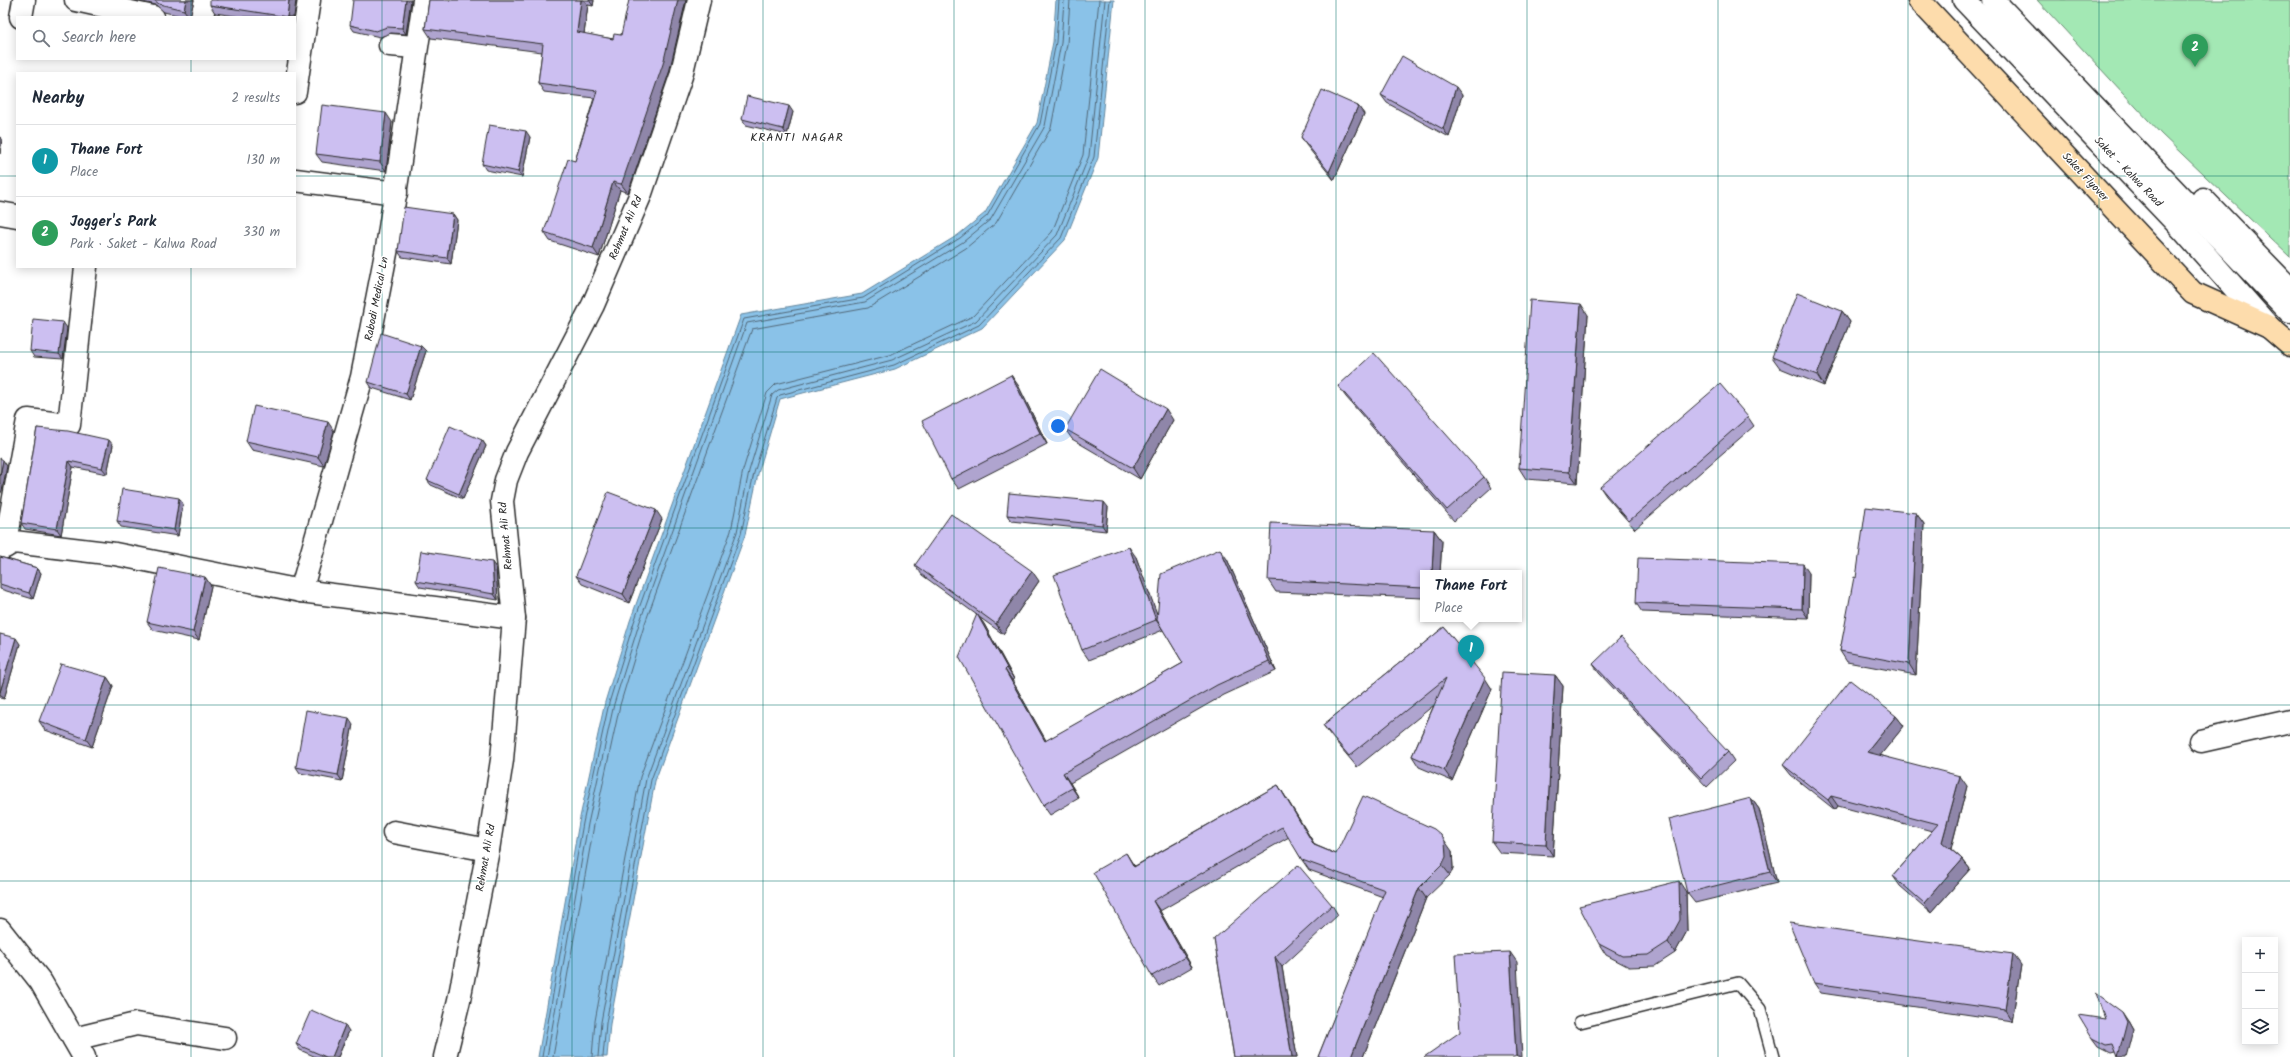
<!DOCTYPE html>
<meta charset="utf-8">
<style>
body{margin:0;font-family:Kalam,sans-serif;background:#f6f6f7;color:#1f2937}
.controls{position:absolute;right:12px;bottom:12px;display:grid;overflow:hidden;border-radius:0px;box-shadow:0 2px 10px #0003}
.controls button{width:36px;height:36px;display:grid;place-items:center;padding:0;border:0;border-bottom:1px solid #e0e1e3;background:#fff;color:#1f2937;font:20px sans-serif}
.you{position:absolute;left:1058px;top:426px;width:14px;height:14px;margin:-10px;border:3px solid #fff;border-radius:50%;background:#1a73e8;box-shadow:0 0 0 6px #1a73e833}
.badge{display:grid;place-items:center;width:26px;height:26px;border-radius:50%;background:#c8321e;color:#fff;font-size:13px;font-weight:700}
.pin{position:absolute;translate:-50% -33px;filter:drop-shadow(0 1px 2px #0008)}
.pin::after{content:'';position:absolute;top:21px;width:14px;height:12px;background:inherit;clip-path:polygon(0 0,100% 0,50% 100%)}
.popup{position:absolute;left:1420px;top:570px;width:102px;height:52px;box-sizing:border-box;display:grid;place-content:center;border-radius:0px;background:#fff;filter:drop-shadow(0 1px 3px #0005);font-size:13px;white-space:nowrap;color:#747a83}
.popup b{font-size:15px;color:#1f2937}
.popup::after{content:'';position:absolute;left:50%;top:100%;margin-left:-8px;border:8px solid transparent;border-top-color:#fff}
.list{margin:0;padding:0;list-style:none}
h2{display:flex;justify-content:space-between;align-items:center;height:52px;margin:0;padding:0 16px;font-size:17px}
h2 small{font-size:13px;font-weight:400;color:#747a83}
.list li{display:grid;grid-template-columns:26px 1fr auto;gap:12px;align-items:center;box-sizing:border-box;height:72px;padding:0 16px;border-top:1px solid #e0e1e3}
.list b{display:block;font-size:15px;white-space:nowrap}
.list p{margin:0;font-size:13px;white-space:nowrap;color:#747a83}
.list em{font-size:13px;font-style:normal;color:#747a83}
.icon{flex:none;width:22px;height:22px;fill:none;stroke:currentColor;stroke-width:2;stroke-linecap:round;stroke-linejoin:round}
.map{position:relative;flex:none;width:2290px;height:1057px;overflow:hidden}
.search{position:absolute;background:#fff;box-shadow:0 2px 10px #0003;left:16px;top:16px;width:280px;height:44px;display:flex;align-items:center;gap:10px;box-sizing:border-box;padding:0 14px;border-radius:0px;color:#747a83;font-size:15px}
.panel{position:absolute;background:#fff;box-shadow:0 2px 10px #0003;left:16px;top:72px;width:280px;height:196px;border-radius:0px}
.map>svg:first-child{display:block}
.green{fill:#a3e8b4;stroke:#678a70}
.water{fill:#8ac2e8;stroke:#64869c}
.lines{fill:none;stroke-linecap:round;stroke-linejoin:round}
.shore{stroke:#516777;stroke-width:1}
.service-casing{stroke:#2b2b2b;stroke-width:14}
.minor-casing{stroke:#2b2b2b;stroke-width:25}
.secondary-casing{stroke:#2b2b2b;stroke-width:25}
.primary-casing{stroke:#2b2b2b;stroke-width:25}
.service{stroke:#fff;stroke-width:11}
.minor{stroke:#fff;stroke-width:22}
.secondary{stroke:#fff;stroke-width:22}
.primary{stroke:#fddcac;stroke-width:22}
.wall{fill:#afa4cf;stroke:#2b2b2b}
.shaded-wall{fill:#8f86a9;stroke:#2b2b2b}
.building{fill:#ccbff1;stroke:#2b2b2b}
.grid{fill:none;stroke:#0f766e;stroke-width:1;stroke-opacity:0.55}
.labels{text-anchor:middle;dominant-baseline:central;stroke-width:3;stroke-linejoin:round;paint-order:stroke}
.street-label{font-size:11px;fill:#2b2b2b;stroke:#fff}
.neighbourhood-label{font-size:12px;letter-spacing:1px;fill:#2b2b2b;stroke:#fff}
</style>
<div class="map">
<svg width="2290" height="1057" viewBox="0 0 2290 1057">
<rect width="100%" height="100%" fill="#fff"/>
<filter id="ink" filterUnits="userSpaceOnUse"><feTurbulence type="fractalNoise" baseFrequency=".025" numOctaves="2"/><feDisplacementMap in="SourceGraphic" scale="8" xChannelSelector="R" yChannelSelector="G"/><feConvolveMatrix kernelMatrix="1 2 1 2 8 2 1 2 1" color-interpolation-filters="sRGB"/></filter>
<g filter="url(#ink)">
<path class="green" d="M2037,0H2290V257L2161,134Z"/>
<path class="water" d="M1056,0H1114L1098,158L1065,240L982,328L895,369L780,399L758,474L745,535L655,781L610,1024L607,1057H538L579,822L605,702L630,621L741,315L862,294L958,235L985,213L1037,123L1053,42Z"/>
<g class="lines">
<g class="shore">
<path d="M542,1057L583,823L609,703L634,622L744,319L863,298L960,238L987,216L1040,124L1056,42L1059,0"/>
<path d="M547,1057L588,824L614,704L639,624L747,323L865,302L963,242L991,219L1045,126L1061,43L1064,0"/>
<path d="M553,1057L594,825L620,705L644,626L752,329L868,308L966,248L996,223L1051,128L1067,44L1070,0"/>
<path d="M592,1057L595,1021L640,777L731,531L743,470L767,393L776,384L890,355L973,316L1052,232L1083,155L1099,0"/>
<path d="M598,1057L601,1022L646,779L737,532L749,471L772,395L778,390L892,360L976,321L1057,235L1089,156L1105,0"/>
<path d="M603,1057L606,1023L651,780L741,534L754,473L777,398L780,395L894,365L979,325L1061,238L1094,157L1110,0"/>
</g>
<g class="service-casing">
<path id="service" d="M1580,1022L1738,983L1760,1009L1773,1057"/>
</g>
<g class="minor-casing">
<g id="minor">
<path d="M76,0L153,17"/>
<path d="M21,17L24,0"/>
<path d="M202,17L205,0"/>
<path d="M390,45L415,47"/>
<path d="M295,92L309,0"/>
<path d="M295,180L396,193"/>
<path d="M0,213L17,216"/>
<path d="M5,547L28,420L69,425L86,267"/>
<path d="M0,549L14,542L115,554L301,591L514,618"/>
<path d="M301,591L362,377L387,248L424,0"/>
<path d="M2201,741L2290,721"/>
<path d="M394,832L488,850"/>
<path d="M0,930L41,982L84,1057"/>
<path d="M74,1039L136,1024L225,1038"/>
<path d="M445,1057L459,1000L488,850L502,760L514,618L502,501L506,480L517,452L593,305L640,196L681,76L699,0"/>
</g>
</g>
<g class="secondary-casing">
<g id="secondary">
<path d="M1964,0L2184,231L2269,327"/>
<path d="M1993,0L2290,312"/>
<path d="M2203,199L2290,289"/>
</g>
</g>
<g class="primary-casing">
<path id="primary" d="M1919,0L2193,293L2269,327L2290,345"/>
</g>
<use href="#service" class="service"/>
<use href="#minor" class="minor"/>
<use href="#secondary" class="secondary"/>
<use href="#primary" class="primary"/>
</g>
<g class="wall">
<path d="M134,0H194L190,17H185L164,12L156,5Z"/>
<path d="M411,0L406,34L391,33L380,37L354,31L350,25Z"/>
<path d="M429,0H594L593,6L588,5L584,34L613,39L686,0L669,73L628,192V193L620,190L599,257L550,241L544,232L575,161L594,98L544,92L538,83L542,52L431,38L425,29Z"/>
<path d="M210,5L294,17H241L215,13Z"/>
<path d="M1381,95H1462L1449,137L1387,103Z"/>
<path d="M1358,106L1364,114L1334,180L1306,145L1301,137Z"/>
<path d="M793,112L787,135L746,125L742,119Z"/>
<path d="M392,122L386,171L322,162L316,154Z"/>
<path d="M530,137L522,177L486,170L482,164Z"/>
<path d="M453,214L457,220L451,264L402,257L398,251Z"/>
<path d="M1842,311L1850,322L1824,386L1780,368L1772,357Z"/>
<path d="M1588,315L1577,483L1526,479L1519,468Z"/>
<path d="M67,328L63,359L34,357L30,351Z"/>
<path d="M421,346L426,351L410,400L372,388L368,382Z"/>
<path d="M1018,385L1047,444L959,489L951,479Z"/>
<path d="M1338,386L1484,477L1491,488L1454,521L1346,397Z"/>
<path d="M1748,417L1754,426L1635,529L1606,496L1600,487Z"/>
<path d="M1173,420L1140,479L1072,439L1065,429Z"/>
<path d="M37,428L113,445L107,474L73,467L61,535L25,529L21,523Z"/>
<path d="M334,431L324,466L252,450L246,441Z"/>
<path d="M482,440L486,446L463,499L431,485L427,480Z"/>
<path d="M183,504L178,536L121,527L117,521Z"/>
<path d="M1108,507L1106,531L1011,521L1007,515Z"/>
<path d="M1916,513L1924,524L1916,675L1847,662L1840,651L1856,578Z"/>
<path d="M662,519L629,603L582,584L576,576Z"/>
<path d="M1434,530L1442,541L1440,573H1423V598L1276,592L1268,580Z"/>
<path d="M0,557L37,568L41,573L33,599L0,589Z"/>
<path d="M1136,557L1157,615L1227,559L1276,671L1224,695L1070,783L1079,798L1050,815L1043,805L977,615L922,575L915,565L1039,581L1003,634L979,617L984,624L1014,679L1012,680L1046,741L1183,663L1162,628L1163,630L1089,660L1082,650Z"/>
<path d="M496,568L498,600L420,587L416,581Z"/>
<path d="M1809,573L1808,618L1642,612L1636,603Z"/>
<path d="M205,577L211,586L199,640L153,630L147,622Z"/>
<path d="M1444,627L1492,689L1452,781L1419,767L1412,756L1434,705L1357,767L1331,736L1323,725Z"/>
<path d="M0,634L20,644L4,699L0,698Z"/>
<path d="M1593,664L1728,752L1734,761L1707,787L1599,673Z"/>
<path d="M1555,675L1563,686L1553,856L1500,853L1492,842Z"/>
<path d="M107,677L113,686L92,747L45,730L39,721Z"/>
<path d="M1896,716L1904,726L1880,755L1967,786L1951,849L1962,859L1970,869L1931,913L1900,886L1893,876L1932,831L1838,806L1835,810L1791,775L1783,765Z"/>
<path d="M353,724L342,781L300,773L296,767Z"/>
<path d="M1278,785L1285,796L1315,845L1336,854L1452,851L1453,868L1450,875L1426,898L1363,1057H1318L1383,897L1309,870L1302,860L1289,837L1160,911L1192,967L1159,986L1152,976L1133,864L1135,866Z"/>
<path d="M1751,798L1759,809L1777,883L1695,903L1687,893Z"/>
<path d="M1686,892L1687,931L1675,953L1655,966L1629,967L1606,955L1599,944Z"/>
<path d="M1332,905L1338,915L1282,967L1297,1057H1234L1214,939Z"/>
<path d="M2021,965L2012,1021L1821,993L1814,983Z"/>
<path d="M2105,1019L2128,1021L2133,1030L2116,1052L2112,1053L2098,1046L2092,1038Z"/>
<path d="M349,1031L338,1057H316L300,1050L296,1044Z"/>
</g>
<g class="shaded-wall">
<path d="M186,0H194L190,17H189L184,10Z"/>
<path d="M289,0H296L294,17H287Z"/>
<path d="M406,0H411L406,34L402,28Z"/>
<path d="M581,0H584L588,5L583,41L577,32Z"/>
<path d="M589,0H594L593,6Z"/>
<path d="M678,0H686L669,73L628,193L621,184Z"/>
<path d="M1456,87L1462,95L1449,137L1443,129Z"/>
<path d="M789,106L793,112L787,135L783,129Z"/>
<path d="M1358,106L1364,114L1334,180L1329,172Z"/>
<path d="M386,113L392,122L386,171L380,162Z"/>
<path d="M526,131L530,137L522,177L518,172Z"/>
<path d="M0,136L2,139L0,154Z"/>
<path d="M613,182L620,190L599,257L593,248Z"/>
<path d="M453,214L457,220L451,264L447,258Z"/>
<path d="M1581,304L1588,315L1577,483L1569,472Z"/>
<path d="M1842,311L1850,322L1824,386L1817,375Z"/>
<path d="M63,322L67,328L63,359L59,354Z"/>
<path d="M421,346L426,351L410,400L406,394Z"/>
<path d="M1011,375L1018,385L1047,444L1040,433Z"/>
<path d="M1166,409L1173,420L1140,479L1133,468Z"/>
<path d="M328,422L334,431L324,466L318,457Z"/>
<path d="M109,440L113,445L107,474L102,468Z"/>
<path d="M482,440L486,446L463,499L459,494Z"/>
<path d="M3,460L7,466L2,491L0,494V476Z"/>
<path d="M69,461L73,467L61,535L57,529Z"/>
<path d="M179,498L183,504L178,536L174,530Z"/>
<path d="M1104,502L1108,507L1106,531L1102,525Z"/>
<path d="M656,510L662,519L629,603L623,594Z"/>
<path d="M1916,513L1924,524L1916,675L1909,664Z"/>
<path d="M1434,530L1442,541L1440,573H1432Z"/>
<path d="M1129,547L1136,557L1163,630L1156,620Z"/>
<path d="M1220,549L1227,559L1276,671L1269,661Z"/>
<path d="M492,562L496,568L498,600L494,594Z"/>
<path d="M1803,564L1809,573L1808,618L1802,609Z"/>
<path d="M37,568L41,573L33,599L29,593Z"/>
<path d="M1032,571L1039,581L1003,634L996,624Z"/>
<path d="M205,577L211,586L199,640L193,632Z"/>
<path d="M977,614L984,624L1014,679L1007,668Z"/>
<path d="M16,638L20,644L4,699L0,694V692Z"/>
<path d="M1005,670L1012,680L1052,751L1045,741Z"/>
<path d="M1555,675L1563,686L1553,856L1546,845Z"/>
<path d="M107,677L113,686L92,747L86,739Z"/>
<path d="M1485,678L1492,689L1452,781L1444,770Z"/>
<path d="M1896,716L1904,726L1875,762L1867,752Z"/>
<path d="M349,718L353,724L342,781L338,775Z"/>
<path d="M1063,773L1070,783L1079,798L1072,788Z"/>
<path d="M1960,776L1967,786L1950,852L1942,842Z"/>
<path d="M1278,785L1285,796L1321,855L1314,845Z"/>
<path d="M1831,796L1838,806L1835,810L1828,800Z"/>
<path d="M1751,798L1759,809L1777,883L1770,872Z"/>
<path d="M1440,834L1452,851L1453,868L1450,875L1442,865Z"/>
<path d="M1126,853L1133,864L1141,877L1134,867Z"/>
<path d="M1962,859L1970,869L1931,913L1924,903Z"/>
<path d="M1679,881L1686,892L1687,931L1675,953L1668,942Z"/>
<path d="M1419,888L1426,898L1363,1057H1351Z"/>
<path d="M1153,901L1160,911L1192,967L1185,957Z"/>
<path d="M1510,952L1517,962L1522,1057H1517L1516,1056Z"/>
<path d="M2013,954L2021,965L2012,1021L2005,1010Z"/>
<path d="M1275,957L1282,967L1297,1057H1292Z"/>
<path d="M2122,1012L2128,1021L2133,1030L2126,1057H2118Z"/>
<path d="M345,1025L349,1031L338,1057H332Z"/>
</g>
<g class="building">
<path d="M154,0H186L184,10L159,4Z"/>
<path d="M210,0H289L287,17L210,5Z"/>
<path d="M353,0H406L402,28L387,27L376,31L350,25Z"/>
<path d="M429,0H581L577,32L613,39L614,34L621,35L629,0H678L663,64L622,183L621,184L613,182L593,248L544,232L568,159L575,161L597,91L538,83L543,44L425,29Z"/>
<path d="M1402,56L1456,87L1443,129L1381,95Z"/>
<path d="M1322,90L1358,106L1329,172L1301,137Z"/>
<path d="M747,96L789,106L783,129L742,119Z"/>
<path d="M322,105L386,113L380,162L316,154Z"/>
<path d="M489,125L526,131L518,172L482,164Z"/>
<path d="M404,207L453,214L447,258L398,251Z"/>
<path d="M1797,293L1842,311L1817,375L1772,357Z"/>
<path d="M1530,300L1581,304L1569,472L1519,468Z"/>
<path d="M33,319L63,322L59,354L30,351Z"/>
<path d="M381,333L421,346L406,394L368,382Z"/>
<path d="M1374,353L1484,477L1447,510L1338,386Z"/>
<path d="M1100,369L1166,409L1133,468L1065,429Z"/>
<path d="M1011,375L1040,433L951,479L922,421Z"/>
<path d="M1720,384L1748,417L1629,521L1600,487Z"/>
<path d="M254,406L328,422L318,457L246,441Z"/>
<path d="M450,426L482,440L459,494L427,480Z"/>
<path d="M37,428L68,431L109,440L102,468L69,461L57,529L21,523Z"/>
<path d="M0,458L3,460L0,476Z"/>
<path d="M122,489L179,498L174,530L117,521Z"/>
<path d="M608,492L656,510L623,594L576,576Z"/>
<path d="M1009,493L1104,502L1102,525L1007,515Z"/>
<path d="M1866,507L1916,513L1909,664L1840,651L1854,577L1856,578Z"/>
<path d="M951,514L1032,571L996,624L915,565Z"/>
<path d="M1271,523L1434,530L1432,573H1423V588L1268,580Z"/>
<path d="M1129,547L1156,620L1082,650L1054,575Z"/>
<path d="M1220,549L1269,661L1217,685L1063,773L1072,788L1043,805L959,657L977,614L1007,668L1005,670L1045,741L1183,663L1157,620L1161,574Z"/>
<path d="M421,551L492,562L494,594L416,581Z"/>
<path d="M0,557L37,568L29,593L0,584Z"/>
<path d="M1638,558L1803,564L1802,609L1636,603Z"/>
<path d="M159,568L205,577L193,632L147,622Z"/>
<path d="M1444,627L1485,678L1444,770L1412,756L1446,678L1349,756L1323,725Z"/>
<path d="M0,634L16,638L0,692Z"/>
<path d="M1621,637L1728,752L1701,778L1593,664Z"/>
<path d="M61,664L107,677L86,739L39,721Z"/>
<path d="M1502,672L1555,675L1546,845L1492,842Z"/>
<path d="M1850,680L1896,716L1867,752L1960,776L1942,842L1962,859L1924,903L1893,876L1938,824L1831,796L1828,800L1783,765Z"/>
<path d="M306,710L349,718L338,775L296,767Z"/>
<path d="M1278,785L1314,845L1336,854L1363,796L1434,829L1440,834L1445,841L1446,857L1442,865L1419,888L1351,1057H1318L1385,890L1302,860L1282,827L1153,901L1185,957L1152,976L1093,872L1126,853L1134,867Z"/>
<path d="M1751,798L1770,872L1687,893L1669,819Z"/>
<path d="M1298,865L1332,905L1275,957L1292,1057H1234L1214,939Z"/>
<path d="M1679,881L1680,920L1668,942L1648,955L1622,956L1599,944L1579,906Z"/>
<path d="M1789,923L2013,954L2005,1010L1814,983Z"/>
<path d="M1510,952L1516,1056L1514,1057H1424L1460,1032L1455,954Z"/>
<path d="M2096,993L2122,1012L2127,1022L2118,1057L2113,1044L2106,1045L2092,1038L2078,1015L2105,1019Z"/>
<path d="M311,1010L345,1025L332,1057H326L296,1044Z"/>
</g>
</g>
<path class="grid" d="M191,0V17M382,0V1057M572,0V1057M763,0V1057M954,0V1057M1145,0V1057M1336,0V1057M1527,0V1057M1718,0V1057M1908,0V1057M2099,0V1057M191,59V73M0,176H17M295,176H2290M191,267V1057M0,352H2290M0,528H2290M0,705H2290M0,881H2290"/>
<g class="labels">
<g class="street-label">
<text transform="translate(2128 172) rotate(46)">Saket - Kalwa Road</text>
<text transform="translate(2085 177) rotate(47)">Saket Flyover</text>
<text transform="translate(626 228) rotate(-67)">Rehmat Ali Rd</text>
<text transform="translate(377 299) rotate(-79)">Rabodi Medical Ln</text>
<text transform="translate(506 536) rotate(-95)">Rehmat Ali Rd</text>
<text transform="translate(486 858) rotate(-80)">Rehmat Ali Rd</text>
</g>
<g class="neighbourhood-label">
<text x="797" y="137">KRANTI NAGAR</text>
</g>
</g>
</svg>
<div class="controls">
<button>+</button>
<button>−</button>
<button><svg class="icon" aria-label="layers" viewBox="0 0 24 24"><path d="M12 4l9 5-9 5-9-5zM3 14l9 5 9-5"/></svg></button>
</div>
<div class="you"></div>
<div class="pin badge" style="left:1471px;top:668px;background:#0f9aa8">1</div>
<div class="popup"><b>Thane Fort</b>Place</div>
<div class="pin badge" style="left:2195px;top:67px;background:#2e9e5b">2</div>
<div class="search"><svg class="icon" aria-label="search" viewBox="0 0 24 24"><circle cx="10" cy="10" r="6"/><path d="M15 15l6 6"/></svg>Search here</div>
<section class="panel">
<h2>Nearby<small>2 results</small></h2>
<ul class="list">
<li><span class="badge" style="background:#0f9aa8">1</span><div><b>Thane Fort</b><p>Place</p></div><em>130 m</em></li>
<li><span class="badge" style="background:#2e9e5b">2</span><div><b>Jogger's Park</b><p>Park · Saket - Kalwa Road</p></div><em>330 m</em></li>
</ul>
</section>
</div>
